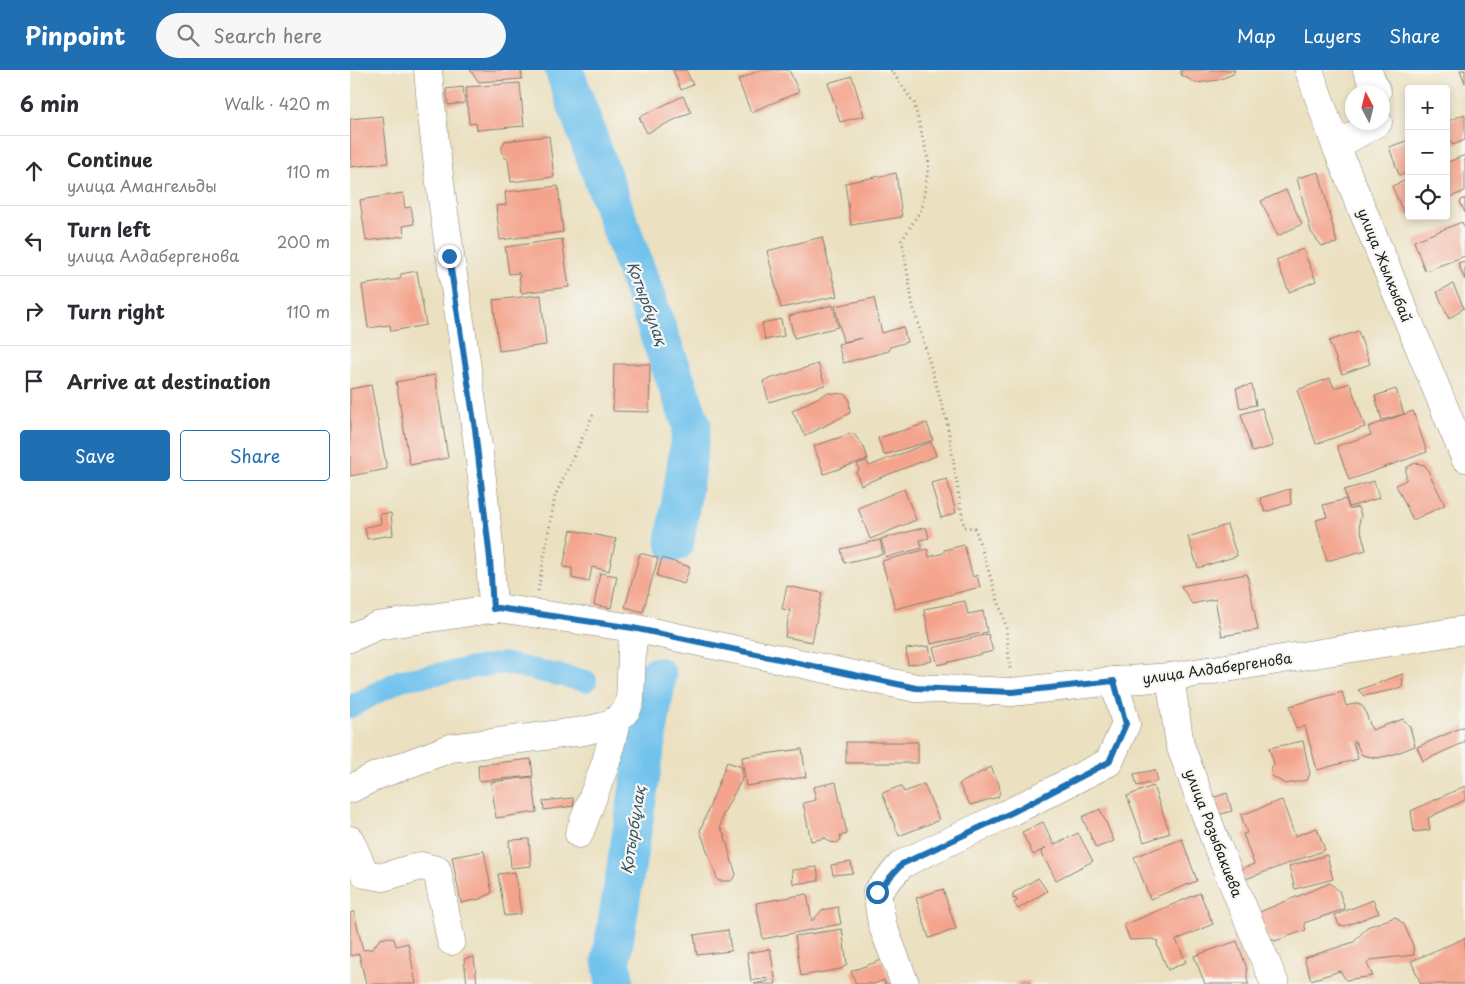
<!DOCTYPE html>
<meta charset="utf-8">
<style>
body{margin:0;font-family:"Playpen Sans",sans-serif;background:#f7f7f7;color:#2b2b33}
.controls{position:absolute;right:15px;top:15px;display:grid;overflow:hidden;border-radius:5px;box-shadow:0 2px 8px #0003}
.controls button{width:45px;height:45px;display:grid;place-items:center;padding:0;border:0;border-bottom:1px solid #e1e1e2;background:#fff;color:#2b2b33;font:25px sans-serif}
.compass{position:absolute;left:995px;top:15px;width:45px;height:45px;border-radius:50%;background:#fff;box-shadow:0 2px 8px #0003;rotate:353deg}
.stop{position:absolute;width:15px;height:15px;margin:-11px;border:4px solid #1f6fb2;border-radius:50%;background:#fff}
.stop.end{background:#1f6fb2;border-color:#fff;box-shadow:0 1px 5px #0008}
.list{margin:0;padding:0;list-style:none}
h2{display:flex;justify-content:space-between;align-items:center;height:65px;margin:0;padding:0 20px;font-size:21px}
h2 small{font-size:16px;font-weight:400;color:#7c7c81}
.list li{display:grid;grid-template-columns:32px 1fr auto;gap:15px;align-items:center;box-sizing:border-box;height:70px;padding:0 20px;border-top:1px solid #e1e1e2}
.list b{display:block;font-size:19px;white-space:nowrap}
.list p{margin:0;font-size:16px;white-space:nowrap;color:#7c7c81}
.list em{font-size:16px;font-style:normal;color:#7c7c81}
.actions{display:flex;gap:10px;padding:15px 20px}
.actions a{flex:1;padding:11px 0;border:1px solid #1f6fb2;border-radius:5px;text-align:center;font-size:18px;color:#1f6fb2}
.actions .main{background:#1f6fb2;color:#fff}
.icon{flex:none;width:28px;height:28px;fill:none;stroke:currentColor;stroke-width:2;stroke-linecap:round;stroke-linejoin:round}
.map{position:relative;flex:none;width:1115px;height:914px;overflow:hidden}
header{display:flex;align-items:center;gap:30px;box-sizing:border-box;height:70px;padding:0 25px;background:#1f6fb2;color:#fff}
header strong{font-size:24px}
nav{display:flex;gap:28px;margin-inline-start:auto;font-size:18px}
.search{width:350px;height:45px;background:#f7f7f7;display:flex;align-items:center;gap:12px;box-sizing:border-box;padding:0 18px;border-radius:28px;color:#7c7c81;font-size:19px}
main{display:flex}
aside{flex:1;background:#fff}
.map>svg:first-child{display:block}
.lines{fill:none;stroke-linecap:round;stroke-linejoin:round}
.canal{stroke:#71c2ed;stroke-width:22}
.river{stroke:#71c2ed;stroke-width:39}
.building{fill:#f4a48d}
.minor-casing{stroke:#847e6e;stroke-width:29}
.major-casing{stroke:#847e6e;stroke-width:29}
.path{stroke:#847e6e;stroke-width:3;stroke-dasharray:1 4;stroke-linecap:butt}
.minor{stroke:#fff;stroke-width:28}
.major{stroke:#fff;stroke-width:28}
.route{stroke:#1f6fb2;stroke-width:6}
.labels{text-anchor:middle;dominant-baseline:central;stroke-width:4.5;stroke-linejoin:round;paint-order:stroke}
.street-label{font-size:14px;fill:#1c1c1c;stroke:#f6f6f2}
.water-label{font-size:15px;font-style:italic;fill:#3a5665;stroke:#f6f6f2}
</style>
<header>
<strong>Pinpoint</strong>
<div class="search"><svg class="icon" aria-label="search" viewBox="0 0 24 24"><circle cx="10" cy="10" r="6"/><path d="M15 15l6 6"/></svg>Search here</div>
<nav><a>Map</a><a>Layers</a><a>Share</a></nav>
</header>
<main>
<aside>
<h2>6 min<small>Walk · 420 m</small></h2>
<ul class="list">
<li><svg class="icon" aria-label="ahead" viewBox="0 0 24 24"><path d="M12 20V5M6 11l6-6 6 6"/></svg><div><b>Continue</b><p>улица Амангельды</p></div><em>110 m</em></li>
<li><svg class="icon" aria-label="left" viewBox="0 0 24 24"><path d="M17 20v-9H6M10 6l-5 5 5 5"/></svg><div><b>Turn left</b><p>улица Алдабергенова</p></div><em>200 m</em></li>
<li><svg class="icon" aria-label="right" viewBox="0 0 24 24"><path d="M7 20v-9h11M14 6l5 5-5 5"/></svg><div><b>Turn right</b></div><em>110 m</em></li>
<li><svg class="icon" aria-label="arrive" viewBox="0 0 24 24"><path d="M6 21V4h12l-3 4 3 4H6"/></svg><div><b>Arrive at destination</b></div></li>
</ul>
<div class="actions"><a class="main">Save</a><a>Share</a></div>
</aside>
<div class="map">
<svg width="1115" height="914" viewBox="0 0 1115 914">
<rect width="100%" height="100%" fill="#f6f6f2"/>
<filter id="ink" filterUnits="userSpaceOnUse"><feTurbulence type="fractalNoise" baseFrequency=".02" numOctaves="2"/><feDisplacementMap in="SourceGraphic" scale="10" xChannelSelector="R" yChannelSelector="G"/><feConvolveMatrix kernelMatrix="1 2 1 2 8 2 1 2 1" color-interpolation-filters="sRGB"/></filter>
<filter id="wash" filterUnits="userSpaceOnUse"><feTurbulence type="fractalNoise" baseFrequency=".0096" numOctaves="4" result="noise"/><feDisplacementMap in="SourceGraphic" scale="20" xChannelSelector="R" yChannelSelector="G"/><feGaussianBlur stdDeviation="1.12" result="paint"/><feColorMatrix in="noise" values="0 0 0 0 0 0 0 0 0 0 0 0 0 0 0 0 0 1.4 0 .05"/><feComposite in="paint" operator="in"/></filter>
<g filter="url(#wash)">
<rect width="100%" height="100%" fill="#ebe0bf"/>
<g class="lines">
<path class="canal" d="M0,637L51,610L153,593L236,611"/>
<g class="river">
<path d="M214,0L342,356L325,472"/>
<path d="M265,914L261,890L307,606"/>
</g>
</g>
<g id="blocks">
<g class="building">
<path d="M120,0H171L172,9L129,12Z"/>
<path d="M323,0H336L343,15L331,20Z"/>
<path d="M410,0H439L449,22L401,42L388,10Z"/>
<path d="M831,0H885L883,4L868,10L846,13L831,5Z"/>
<path d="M1110,0H1115V13Z"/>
<path d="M502,6L514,46L490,52L478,13Z"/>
<path d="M170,13L174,56L127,60L126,53L119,54L116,17Z"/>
<path d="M113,17L115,33L98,35L96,19Z"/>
<path d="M333,26L341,42L297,63L289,47Z"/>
<path d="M1115,44V70L1103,75L1096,60V52Z"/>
<path d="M33,46L38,93L0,97V49Z"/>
<path d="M199,66L204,107L161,112L158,89L154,87L152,81V76L155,71Z"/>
<path d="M1059,70V102L1049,105L1039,77Z"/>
<path d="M1115,85V121L1096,129V93Z"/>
<path d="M969,102L987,173L972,176L961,162L947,108Z"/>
<path d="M546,103L552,147L501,155L495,113Z"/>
<path d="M1059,109V145L1055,146L1042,116Z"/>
<path d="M208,116L213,162L150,170L146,136L156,135L155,122Z"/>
<path d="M936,120L952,154L928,166L911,131Z"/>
<path d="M53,123L55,138L61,137L64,154L53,156L54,166L16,171L10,130Z"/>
<path d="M1115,128V143L1110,131Z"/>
<path d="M1112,152L1115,159V186L1075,201L1064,171Z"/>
<path d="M472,167L487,226L431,238L417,181Z"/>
<path d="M212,169L219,217L171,223L169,203L159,204L155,177Z"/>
<path d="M953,179L966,211L939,222L926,190Z"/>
<path d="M1115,191V210L1108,193Z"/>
<path d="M67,201L76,255L41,261L40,255L18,258L12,215L50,209L51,204Z"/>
<path d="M1103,214L1114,238L1099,249L1087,222Z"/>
<path d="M191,225L196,275L149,281L143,230Z"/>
<path d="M524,228L532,263L553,257L557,272L540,277L539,281L493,293L488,274L512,268L493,272L485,236Z"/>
<path d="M483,235L488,257L444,268L439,246Z"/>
<path d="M431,249L434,266L415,270L412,253Z"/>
<path d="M1008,261L1020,294L992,304L979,271Z"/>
<path d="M264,294H300L299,342L263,341Z"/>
<path d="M468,294L475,315L419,332L413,311Z"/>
<path d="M85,305L98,388L60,395L46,312Z"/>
<path d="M980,308L984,318L1000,313L1015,357L966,374L947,320Z"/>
<path d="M21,315L37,399L0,406V319Z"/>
<path d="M902,315L906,335L890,338L886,318Z"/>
<path d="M1046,319L1054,344L1032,350L1025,326Z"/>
<path d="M477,323L495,324L499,329L500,343L455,366L442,341Z"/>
<path d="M912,338L923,376L902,382L891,344Z"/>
<path d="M1063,341L1077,382L999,410L987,376L1021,365L1018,357Z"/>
<path d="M577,353L583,370L534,385L528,368Z"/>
<path d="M503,363L514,377L518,389L474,404L464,376Z"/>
<path d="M581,372L586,386L511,415L506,402L509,400L507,394L517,391L519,396Z"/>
<path d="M1065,393L1075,395L1095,435L1063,450L1046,415L1056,410V398Z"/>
<path d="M597,409L606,443L591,448L581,413Z"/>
<path d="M1024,411L1029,428L999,437L994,420Z"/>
<path d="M554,419L566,450L520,469L508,438Z"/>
<path d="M940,419L941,434L915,442L910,428Z"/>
<path d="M996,429L999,439L1008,437L1011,445L1009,454L1016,480L977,491L966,450L977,447L973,435Z"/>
<path d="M41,443L43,465L17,469L15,457L31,454L30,444Z"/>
<path d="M877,455L887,486L848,498L838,467Z"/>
<path d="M576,457L579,468L570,470L572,478L536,487L531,469Z"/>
<path d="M221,460L266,469L259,501L242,497L239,512L222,508V498L213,497Z"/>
<path d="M530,470L533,484L494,493L491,479Z"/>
<path d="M614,475L623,507L627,505L630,517L545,539L532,491L577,479L579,487L594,483V480Z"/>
<path d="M290,483L308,488L293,542L275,537Z"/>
<path d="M312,488L340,497L334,514L307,506Z"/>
<path d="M250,503L267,506L261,538L244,535Z"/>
<path d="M897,504L908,560L872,566L865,529L842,534L831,516Z"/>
<path d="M437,516L472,523L462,572L435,567L440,540L432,539Z"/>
<path d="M615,531L618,544L633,541L637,562L581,574L574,539Z"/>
<path d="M638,564L643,581L588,595L583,578Z"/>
<path d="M579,576L582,591L558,595L556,579Z"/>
<path d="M1053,604L1052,618L1014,626L1008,620Z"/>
<path d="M992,622L996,636L1008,633L1014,638L1022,660L1053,649L1060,657L1065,676L1042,685L1027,688L1012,685L1005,671H1003L1008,689L967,700L955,656L946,659L940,636Z"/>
<path d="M1115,656V672L1073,691L1067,677Z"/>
<path d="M953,671L960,704L957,710L935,714L922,706L921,698L924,694L919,678Z"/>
<rect x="496" y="672" width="72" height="21"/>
<path d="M452,679L456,707L396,716L392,687Z"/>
<path d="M181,689L183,706L129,711L128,695Z"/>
<path d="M377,692L392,697V709L373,744L370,757L374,764L386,805L381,811H368L350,761Z"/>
<path d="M641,697L649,714L650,722L648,727L620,735L609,714Z"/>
<path d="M805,700L808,711L787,716L784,704Z"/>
<path d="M182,707L187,742L146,748L141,712Z"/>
<path d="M486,712L497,764L490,766L491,769L487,773L479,772L476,768L461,771L453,733L466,730L463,717Z"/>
<path d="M574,714L589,750L549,766L532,723L551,716L554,722Z"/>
<path d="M803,716L820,763L794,772L777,726Z"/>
<path d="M1115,716V730L1078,748L1080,760L1064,762L1061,741Z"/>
<path d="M877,723L882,741L867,745L862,728Z"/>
<path d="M223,728L224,736L194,740L193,731Z"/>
<path d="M932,730L945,766L967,758L975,780L893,810L889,800L904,794L893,764L897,763L891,745Z"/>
<path d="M750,739L764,771L746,778L732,747Z"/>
<path d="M693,752L704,775L728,763L743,791L706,810L691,782L696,778L683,785L672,762Z"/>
<path d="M179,769L181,796L161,798L159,770Z"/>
<path d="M832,769L847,811L800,829L784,787Z"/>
<path d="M134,781L142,823L130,829L111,833L102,787Z"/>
<path d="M977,785L983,809L945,819L939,796Z"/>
<path d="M501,792L503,803L483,805L481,795Z"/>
<path d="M467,797L469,811L443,814L442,800Z"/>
<path d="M165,802L171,844L155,846L148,804Z"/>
<path d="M688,808L697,821L668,839L664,833L667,831L666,828L663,829V823Z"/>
<path d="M980,813L989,821L995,839L954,853L956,860L925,871L916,865L907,843Z"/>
<path d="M593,819L606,859L579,868L566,828Z"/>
<path d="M850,823L863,854L826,870L836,892L818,900L807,874L808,871L802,869L780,870L774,855Z"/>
<path d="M457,824L462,851L472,840L488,837L491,854L413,869L406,833Z"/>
<path d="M1023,830L1029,843L995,856L989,855L985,845Z"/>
<path d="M4,842L13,880L22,879L30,869L39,867L44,869L46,876L58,873L66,914H16L9,884L0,886V843Z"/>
<path d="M1045,847L1054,854L1063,876L1064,885L1020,890L1017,894L1023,906L996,910L990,901L961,910L954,888L1004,872L1017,857Z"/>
<path d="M492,859L497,894L491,899L451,906L445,866Z"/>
<path d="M378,860L381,881L347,885L344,865Z"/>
<path d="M1115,868V914H1071L1061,891Z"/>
<path d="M887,871L897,899V910L899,914H855L844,886Z"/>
<path d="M420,879L426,914H404L418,911L417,908L401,911L397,883Z"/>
<path d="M124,887L127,914H117L114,889Z"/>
<path d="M532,890L541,914H535L534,910L524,914H506L501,901Z"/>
<path d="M671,911H680L682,914H663Z"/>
</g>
</g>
</g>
<g filter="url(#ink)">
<use href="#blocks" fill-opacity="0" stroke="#847e6e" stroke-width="1"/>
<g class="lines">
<g class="minor-casing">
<g id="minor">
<path d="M78,0C92,180 135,358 143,539"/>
<path d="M959,0L986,76L1115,388"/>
<path d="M1017,0L1027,22"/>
<path d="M986,76L1028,52"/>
<path d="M820,607L830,675L868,778L925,914"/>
<path d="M0,719L26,706L101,678L234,661L255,656L265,651L272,645L277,639L280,631L283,558"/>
<path d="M229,764L256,692L267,649"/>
<path d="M0,770L15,804L33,807L71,796L87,800L101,871"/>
<path d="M555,914L532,854L527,822L552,794L663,741L759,692L776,654L764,611"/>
</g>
</g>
<g class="major-casing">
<path id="major" d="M0,568L27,556L148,538L283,558L566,618L662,622L764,611L820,607L1115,560"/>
</g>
<g class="path">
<path d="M541,0L564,33L579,93L572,138L552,170L563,236L597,352L614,457L625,458L656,556L660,599"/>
<path d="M188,521L205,426L243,345"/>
</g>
<use href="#minor" class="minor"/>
<use href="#major" class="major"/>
</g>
</g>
<g class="lines" filter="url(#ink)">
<path class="route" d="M99,186L125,359L140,489L143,539L148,538L283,558L566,618L662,622L764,611L776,654L759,692L663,742L552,794L527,822"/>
</g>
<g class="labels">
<g class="street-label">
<text transform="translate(1035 195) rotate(68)">улица Жылкыбай</text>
<text transform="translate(867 598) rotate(-8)">улица Алдабергенова</text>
<text transform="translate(864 763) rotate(69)">улица Розыбакиева</text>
</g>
<g class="water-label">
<text transform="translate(298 233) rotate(70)">Қотырбұлақ</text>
<text transform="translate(282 760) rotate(-81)">Қотырбұлақ</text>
</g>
</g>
</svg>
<div class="controls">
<button>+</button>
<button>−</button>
<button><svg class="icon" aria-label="locate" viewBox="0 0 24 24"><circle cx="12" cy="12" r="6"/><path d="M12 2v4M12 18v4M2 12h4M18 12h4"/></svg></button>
</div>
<svg class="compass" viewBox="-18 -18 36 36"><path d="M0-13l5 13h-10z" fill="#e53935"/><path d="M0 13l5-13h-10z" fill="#7c7c81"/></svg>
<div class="stop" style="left:527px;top:822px"></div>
<div class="stop end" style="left:99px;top:186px"></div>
</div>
</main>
